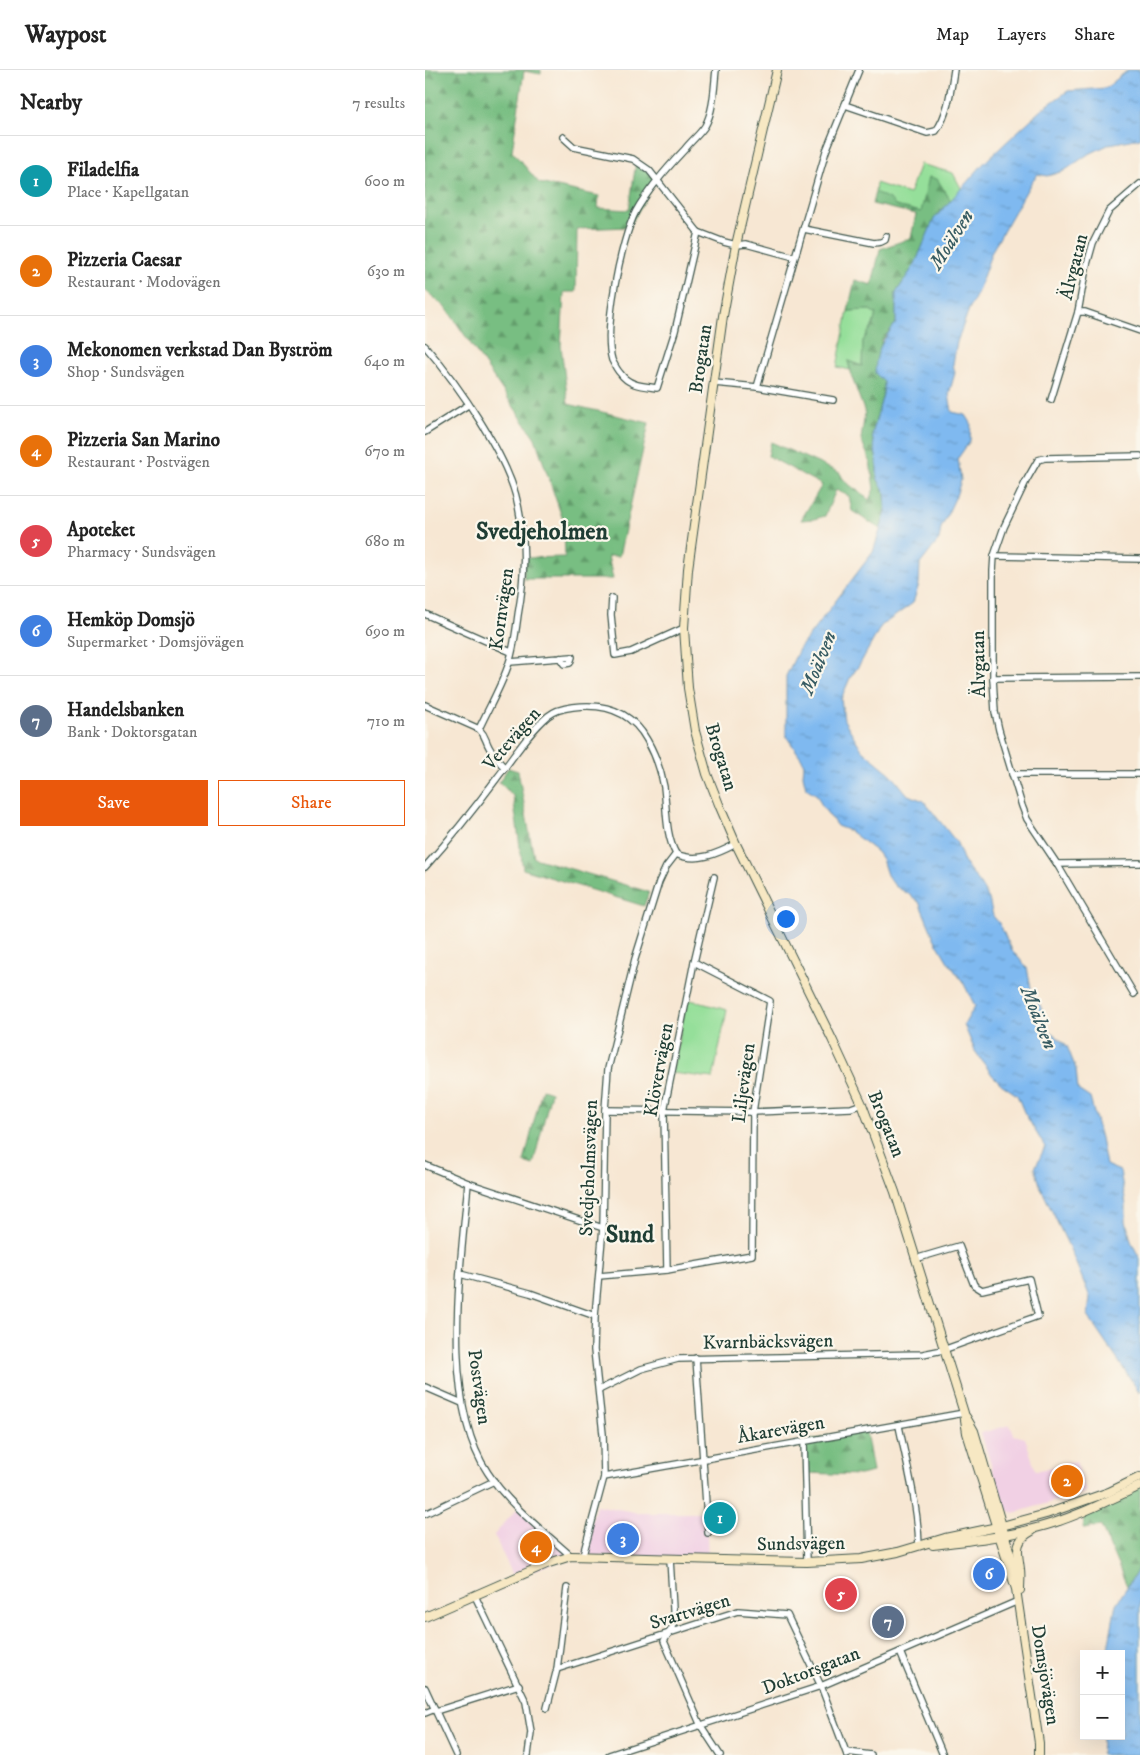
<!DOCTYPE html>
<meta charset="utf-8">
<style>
body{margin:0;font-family:"IM FELL DW Pica",serif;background:#f2f2f2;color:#222}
.controls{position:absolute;right:15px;bottom:15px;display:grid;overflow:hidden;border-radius:0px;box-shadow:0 5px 20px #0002}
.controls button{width:45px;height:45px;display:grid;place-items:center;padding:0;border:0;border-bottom:1px solid #e0e0e0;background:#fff;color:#222;font:25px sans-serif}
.you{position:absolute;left:360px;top:848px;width:18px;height:18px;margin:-12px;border:4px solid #fff;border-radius:50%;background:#1a73e8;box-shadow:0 0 0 8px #1a73e833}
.badge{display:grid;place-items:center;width:32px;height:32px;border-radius:50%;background:#ea580c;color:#fff;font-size:16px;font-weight:700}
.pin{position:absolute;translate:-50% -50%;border:2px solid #fff;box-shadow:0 1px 5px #0006}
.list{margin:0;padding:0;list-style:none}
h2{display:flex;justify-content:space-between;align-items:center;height:65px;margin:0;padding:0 20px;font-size:21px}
h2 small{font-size:16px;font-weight:400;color:#767676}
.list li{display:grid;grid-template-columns:32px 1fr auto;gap:15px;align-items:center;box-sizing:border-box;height:90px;padding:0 20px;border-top:1px solid #e0e0e0}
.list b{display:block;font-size:19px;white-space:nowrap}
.list p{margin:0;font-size:16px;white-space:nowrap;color:#767676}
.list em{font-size:16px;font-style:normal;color:#767676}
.actions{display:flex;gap:10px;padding:15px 20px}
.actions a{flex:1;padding:11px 0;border:1px solid #ea580c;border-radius:0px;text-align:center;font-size:18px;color:#ea580c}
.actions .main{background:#ea580c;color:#fff}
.map{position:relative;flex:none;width:715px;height:1685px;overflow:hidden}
header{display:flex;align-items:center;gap:30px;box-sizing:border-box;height:70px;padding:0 25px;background:#fff;border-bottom:1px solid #e0e0e0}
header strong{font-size:24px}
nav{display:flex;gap:28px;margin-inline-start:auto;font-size:18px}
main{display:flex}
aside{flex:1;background:#fff}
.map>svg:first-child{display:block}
.built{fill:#f1d0e4}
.green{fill:#95df9a;stroke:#5a8e67}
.forest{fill:url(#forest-firs);stroke:#4c7e5b}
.water{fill:url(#water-ripples);stroke:#4f7b92}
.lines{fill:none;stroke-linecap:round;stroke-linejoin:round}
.street-casing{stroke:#3f564c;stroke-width:8}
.secondary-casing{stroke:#3f564c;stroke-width:10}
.street{stroke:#fff;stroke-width:5.5}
.secondary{stroke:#f7e8c3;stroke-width:8}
.labels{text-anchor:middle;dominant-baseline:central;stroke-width:4.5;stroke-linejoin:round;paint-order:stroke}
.street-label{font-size:19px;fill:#1f3d34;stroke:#fbf7ec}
.water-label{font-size:20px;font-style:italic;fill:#375c63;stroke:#fbf7ec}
.district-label{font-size:24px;font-weight:bold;fill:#1f3d34;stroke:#fbf7ec}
</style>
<header>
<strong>Waypost</strong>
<nav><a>Map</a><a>Layers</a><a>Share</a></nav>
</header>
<main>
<aside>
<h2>Nearby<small>7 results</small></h2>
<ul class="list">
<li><span class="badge" style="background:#0f9aa8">1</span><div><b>Filadelfia</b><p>Place · Kapellgatan</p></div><em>600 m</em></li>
<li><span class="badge" style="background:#e8710a">2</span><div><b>Pizzeria Caesar</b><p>Restaurant · Modovägen</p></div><em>630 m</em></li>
<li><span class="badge" style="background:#3f7fe0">3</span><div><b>Mekonomen verkstad Dan Byström</b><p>Shop · Sundsvägen</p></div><em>640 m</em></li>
<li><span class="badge" style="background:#e8710a">4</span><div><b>Pizzeria San Marino</b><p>Restaurant · Postvägen</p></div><em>670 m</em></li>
<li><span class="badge" style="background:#e0444e">5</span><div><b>Apoteket</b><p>Pharmacy · Sundsvägen</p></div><em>680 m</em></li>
<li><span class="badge" style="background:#3f7fe0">6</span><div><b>Hemköp Domsjö</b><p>Supermarket · Domsjövägen</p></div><em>690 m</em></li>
<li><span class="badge" style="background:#5c6f8a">7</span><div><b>Handelsbanken</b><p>Bank · Doktorsgatan</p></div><em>710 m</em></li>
</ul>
<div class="actions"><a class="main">Save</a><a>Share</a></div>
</aside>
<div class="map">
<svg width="715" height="1685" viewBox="0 0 715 1685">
<defs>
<pattern id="forest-firs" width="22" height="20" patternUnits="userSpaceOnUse" patternTransform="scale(1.25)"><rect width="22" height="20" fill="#78be82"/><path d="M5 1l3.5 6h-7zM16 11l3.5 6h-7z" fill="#629c6b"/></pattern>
<pattern id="water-ripples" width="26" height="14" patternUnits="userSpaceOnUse" patternTransform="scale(1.25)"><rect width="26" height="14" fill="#7fb9f0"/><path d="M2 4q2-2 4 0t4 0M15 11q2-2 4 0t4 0" fill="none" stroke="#6798c3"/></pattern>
</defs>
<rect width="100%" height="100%" fill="#fbf7ec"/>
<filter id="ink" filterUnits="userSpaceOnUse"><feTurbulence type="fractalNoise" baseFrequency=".02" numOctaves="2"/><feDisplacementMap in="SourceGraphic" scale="10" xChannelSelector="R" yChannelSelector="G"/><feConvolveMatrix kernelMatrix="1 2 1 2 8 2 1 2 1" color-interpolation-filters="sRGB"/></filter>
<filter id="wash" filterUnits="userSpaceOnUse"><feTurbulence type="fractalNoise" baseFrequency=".0096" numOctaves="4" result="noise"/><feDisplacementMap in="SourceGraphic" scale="20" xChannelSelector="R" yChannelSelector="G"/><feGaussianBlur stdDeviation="1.12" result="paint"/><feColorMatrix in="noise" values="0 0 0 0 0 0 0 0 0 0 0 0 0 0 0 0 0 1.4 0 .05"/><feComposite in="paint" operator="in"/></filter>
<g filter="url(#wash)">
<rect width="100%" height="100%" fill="#f7e7d3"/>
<g class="built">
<path d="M585,1355L589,1365L600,1368L611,1401L651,1391L661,1422L589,1443L580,1439L556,1363Z"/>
<path d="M171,1435L215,1443H281L283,1489L158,1485Z"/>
<path d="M93,1438L146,1486L89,1508L69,1465Z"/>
</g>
<g class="green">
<path d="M495,94L528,103L537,120L526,131L512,109L496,142L470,136L450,122L451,113L484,124Z"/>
<path d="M445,240L451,244L448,255L438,271L437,296L423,291L425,300L412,297L423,241Z"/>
<path d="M262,929L302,940L288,1008L247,1003Z"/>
</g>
<g class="forest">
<path d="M0,0H116V4L99,1L87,81L114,113L174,126L173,138L204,140L211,92L232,109L204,157L152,159L151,222H139L136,276L143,334L224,353L194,486H183L188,509H99V488L140,487L139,453L110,368L22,239L0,220Z"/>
<path d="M504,107L512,109L526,131L509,149L490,194L471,223V253L457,270L450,303L459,312L458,324L447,365L452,391V408L460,422L461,442L455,459L427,441L424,426L411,420L400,446L389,449L376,450L397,415L343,386L346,372L415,403C420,416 434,419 444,430L449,419L445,391L436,369L440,343L429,313L423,291L437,296L438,271L448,255L451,244L445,240L423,241L430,210L447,215L455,179L486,168L491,144L447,134L450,122L466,130L470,136L496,142Z"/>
<path d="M83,698L93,701L109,788L224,822L219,836L98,799L88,726L74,712Z"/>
<path d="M117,1019L126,1022L108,1095L99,1092Z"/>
<path d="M441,1361L448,1402L435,1405L380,1403L379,1371Z"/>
<path d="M715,1416V1493L711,1503L702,1516L676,1456L659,1459L658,1441Z"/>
</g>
<g class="water">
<path d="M703,0H715V68L685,74L662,85L639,101L622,106L613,104L607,111L567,181L552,224L544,239L532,272L528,294L530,303L524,324L527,342L541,345L546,353L545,371L533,388L536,410L531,426L516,458L514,470L495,494L494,514L488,533L456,556L435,594L425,608L416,629L419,650L437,680L466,704L483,725L499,731L532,773L539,792L555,814L564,829L568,846L574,853L587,880L602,898L608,928L615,935L624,960L642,976L651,999L653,1020L665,1028L676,1068L681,1095L695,1101L701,1135V1151L706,1171L715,1189V1323L663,1246L665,1227L645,1179L616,1118L610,1098L620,1077L599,1042L592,1025L576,1014L568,1006L550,981L539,955L550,936L538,912L523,892L510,870L494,832L485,825L470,816L462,805L457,789L452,782L425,761L412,756L397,736L392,725L381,718L378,705L379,695L377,689L361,666V606L374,579L448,482L461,442L460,422L452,408V391L447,365L458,324L459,312L450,303C451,280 457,271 471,253V223L490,194L509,149L559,93L617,39L643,21L681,18Z"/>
<path d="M715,1493V1685H676L677,1666H696V1584H682L691,1534L711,1503Z"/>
</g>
</g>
<g filter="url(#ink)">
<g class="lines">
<g class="street-casing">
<g id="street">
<path d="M420,35L502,63L511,61C523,45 526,19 529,0"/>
<path d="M138,67L149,77L208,89L224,100L273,162L299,172L311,175L321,174L369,187"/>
<path d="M379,159L449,173L456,172L460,170L461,166"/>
<path d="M273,162L250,261L232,318C218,316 204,316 195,303C192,300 189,294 187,290C178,260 196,169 211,141C224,118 242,98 260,79C266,71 275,64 280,56C289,40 289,17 291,0"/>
<path d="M653,242H660L715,261"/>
<path d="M0,276C32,313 84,387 93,435C101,474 100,506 93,545C91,560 89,578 84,593C77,615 64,637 54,659C61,666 60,670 64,677C68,685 74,692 80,698"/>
<path d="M289,313L332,317L408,330"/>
<path d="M332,317L401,81L434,0"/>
<path d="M626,330L653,242L661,198L668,173L684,141L715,114"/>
<path d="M0,362L43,335"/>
<path d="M569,486L715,489"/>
<path d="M187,528L186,545L190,585L206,582L259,558"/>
<path d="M0,544L86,582"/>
<path d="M85,592L147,587L145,593L139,594L135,588"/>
<path d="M568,608L715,607"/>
<path d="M0,635L54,659"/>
<path d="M587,704H715"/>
<path d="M632,794L715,793"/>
<path d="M0,797C26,768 49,739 72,708C88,688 103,663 123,646C129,641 140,638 148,637C179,633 206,641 222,670C230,684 236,701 239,717C242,739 240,764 251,784"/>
<path d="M709,924L632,794L602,749L597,736L574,660L570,642L568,608V501L569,486L579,457L601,411L613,390L620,388L715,386"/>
<path d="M180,1040L328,1042L426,1038L437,1034"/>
<path d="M0,1095L43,1113L178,1158"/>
<path d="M43,1113C36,1194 15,1333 63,1403C84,1435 117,1460 146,1486"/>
<path d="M242,1200L239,1041L269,892L289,807"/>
<path d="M35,1204L105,1223L170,1246"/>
<path d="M174,1206L242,1200L327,1185L328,1042L345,931L269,892"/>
<path d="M271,1288L283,1463"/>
<path d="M0,1317L37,1333"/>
<path d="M174,1320L216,1299L253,1289L498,1284L518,1280L613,1246L604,1209L557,1220L549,1215L534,1176L490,1189"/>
<path d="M474,1356C482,1395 493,1436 494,1476"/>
<path d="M379,1371L382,1492"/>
<path d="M179,1407L539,1343"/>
<path d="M0,1444L69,1411"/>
<path d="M158,1485L179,1407L178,1364L169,1280L170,1246L178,1158L180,1040L183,999L210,889L234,812L241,797L251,784C272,793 292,784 311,774"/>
<path d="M245,1489L249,1555L239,1571L276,1656L295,1685"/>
<path d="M142,1518L132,1599L313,1541L362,1545L396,1616L422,1685"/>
<path d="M50,1526L101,1632L106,1662L103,1685"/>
<path d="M475,1582L518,1685"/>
<path d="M0,1618L31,1685"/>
<path d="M122,1638L132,1599"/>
<path d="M0,1643L10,1639L11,1641L94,1615"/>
<path d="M422,1682L446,1685"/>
<path d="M184,1685L396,1616L593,1531"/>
</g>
</g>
<g class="secondary-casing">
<g id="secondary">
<path d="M352,0L311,175L298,246L263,499L259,558L263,618L270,661L282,704L295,737L311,774L407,969L437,1034L470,1122L539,1343L542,1363L591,1519L614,1673V1685"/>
<path d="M541,1347L549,1361L592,1507"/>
<path d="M508,1475C542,1471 578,1467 611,1458C647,1449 682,1431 715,1416"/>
<path d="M595,1520C595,1513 596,1506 595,1499C593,1482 588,1471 607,1461"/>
<path d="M0,1547L124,1493L146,1486L335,1491L382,1492L436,1489L473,1482L520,1468L577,1456L621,1444L684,1422L715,1407"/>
</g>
</g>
<use href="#street" class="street"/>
<use href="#secondary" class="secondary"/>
</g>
</g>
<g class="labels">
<g class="street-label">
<text transform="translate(649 197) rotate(-76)">Älvgatan</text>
<text transform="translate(276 289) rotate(-82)">Brogatan</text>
<text transform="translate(77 539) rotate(-82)">Kornvägen</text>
<text transform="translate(554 594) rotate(-91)">Älvgatan</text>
<text transform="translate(87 669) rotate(-49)">Vetevägen</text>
<text transform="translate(296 687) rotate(73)">Brogatan</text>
<text transform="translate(234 1000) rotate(-80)">Klövervägen</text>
<text transform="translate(319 1013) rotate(-83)">Liljevägen</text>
<text transform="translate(461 1054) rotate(68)">Brogatan</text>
<text transform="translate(164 1098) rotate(-88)">Svedjeholmsvägen</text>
<text transform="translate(343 1272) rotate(-1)">Kvarnbäcksvägen</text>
<text transform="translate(54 1317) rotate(82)">Postvägen</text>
<text transform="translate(356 1360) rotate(-10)">Åkarevägen</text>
<text transform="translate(376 1474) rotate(-1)">Sundsvägen</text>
<text transform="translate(265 1542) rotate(-17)">Svartvägen</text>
<text transform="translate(386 1601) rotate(-21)">Doktorsgatan</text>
<text transform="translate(620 1605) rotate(81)">Domsjövägen</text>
</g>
<g class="water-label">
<text transform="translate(527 170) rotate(-58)">Moälven</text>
<text transform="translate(394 593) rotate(-68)">Moälven</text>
<text transform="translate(613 948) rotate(68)">Moälven</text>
</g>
<g class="district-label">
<text x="117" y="462">Svedjeholmen</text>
<text x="205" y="1165">Sund</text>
</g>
</g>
</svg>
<div class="controls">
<button>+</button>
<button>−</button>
</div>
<div class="you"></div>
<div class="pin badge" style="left:295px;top:1448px;background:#0f9aa8">1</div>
<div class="pin badge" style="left:642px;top:1411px;background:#e8710a">2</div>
<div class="pin badge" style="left:198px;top:1469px;background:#3f7fe0">3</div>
<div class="pin badge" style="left:111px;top:1477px;background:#e8710a">4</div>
<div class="pin badge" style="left:416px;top:1524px;background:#e0444e">5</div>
<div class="pin badge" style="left:564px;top:1504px;background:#3f7fe0">6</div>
<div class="pin badge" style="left:463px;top:1552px;background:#5c6f8a">7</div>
</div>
</main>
